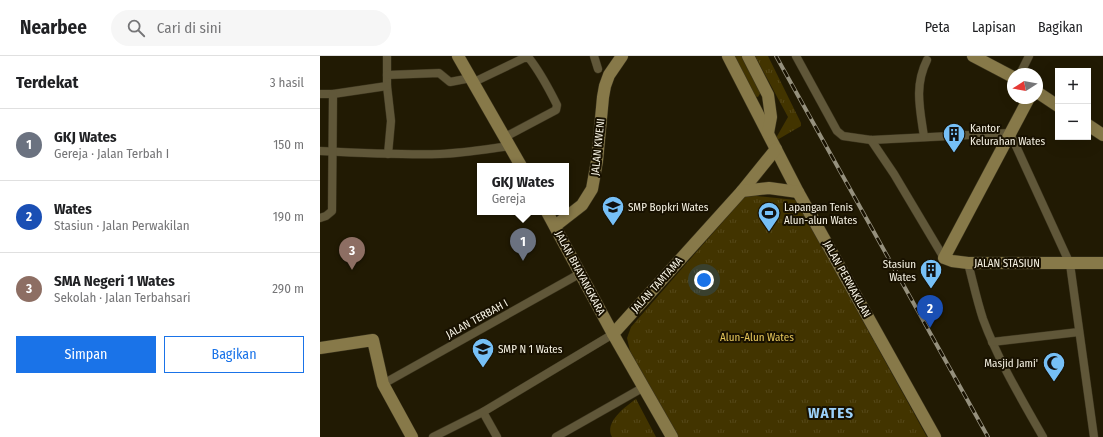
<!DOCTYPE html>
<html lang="id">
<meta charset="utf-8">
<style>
body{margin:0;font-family:"Fira Sans Condensed",sans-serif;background:#f6f6f6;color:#202124}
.controls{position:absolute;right:12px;top:12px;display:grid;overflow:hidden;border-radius:0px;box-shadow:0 4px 16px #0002}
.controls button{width:36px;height:36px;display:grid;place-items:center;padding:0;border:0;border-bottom:1px solid #e0e0e0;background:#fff;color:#202124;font:20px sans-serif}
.compass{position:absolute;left:687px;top:12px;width:36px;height:36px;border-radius:50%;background:#fff;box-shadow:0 4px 16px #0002;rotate:259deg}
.you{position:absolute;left:384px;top:224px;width:14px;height:14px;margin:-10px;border:3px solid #fff;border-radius:50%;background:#1a73e8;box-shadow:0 0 0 6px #1a73e833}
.badge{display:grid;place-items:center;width:26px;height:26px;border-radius:50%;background:#1a73e8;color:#fff;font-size:13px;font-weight:700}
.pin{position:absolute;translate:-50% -33px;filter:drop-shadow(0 1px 2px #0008)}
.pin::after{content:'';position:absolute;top:21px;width:14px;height:12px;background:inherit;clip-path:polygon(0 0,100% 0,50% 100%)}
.popup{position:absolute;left:157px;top:107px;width:92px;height:52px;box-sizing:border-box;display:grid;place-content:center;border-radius:0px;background:#fff;filter:drop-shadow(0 1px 3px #0005);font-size:13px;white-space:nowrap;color:#757577}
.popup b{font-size:15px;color:#202124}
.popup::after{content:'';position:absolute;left:50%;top:100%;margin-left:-8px;border:8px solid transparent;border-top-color:#fff}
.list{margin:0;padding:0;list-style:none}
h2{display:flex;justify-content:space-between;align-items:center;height:52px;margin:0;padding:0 16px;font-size:17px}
h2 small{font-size:13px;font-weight:400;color:#757577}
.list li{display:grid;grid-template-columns:26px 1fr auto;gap:12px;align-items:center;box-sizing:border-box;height:72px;padding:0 16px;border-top:1px solid #e0e0e0}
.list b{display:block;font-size:15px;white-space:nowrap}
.list p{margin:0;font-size:13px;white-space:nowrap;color:#757577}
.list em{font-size:13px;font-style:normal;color:#757577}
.actions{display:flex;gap:8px;padding:12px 16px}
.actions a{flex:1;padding:9px 0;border:1px solid #1a73e8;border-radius:0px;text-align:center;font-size:14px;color:#1a73e8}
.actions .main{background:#1a73e8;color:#fff}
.icon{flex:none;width:22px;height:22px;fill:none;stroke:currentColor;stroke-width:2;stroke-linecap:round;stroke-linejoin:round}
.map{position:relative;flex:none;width:783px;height:381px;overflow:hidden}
header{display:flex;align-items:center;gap:24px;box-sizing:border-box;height:56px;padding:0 20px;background:#fff;border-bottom:1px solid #e0e0e0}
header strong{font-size:19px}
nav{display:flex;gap:22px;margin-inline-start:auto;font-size:14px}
.search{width:280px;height:36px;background:#f6f6f6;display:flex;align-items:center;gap:10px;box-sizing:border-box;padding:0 14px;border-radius:22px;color:#757577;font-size:15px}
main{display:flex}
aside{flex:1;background:#fff}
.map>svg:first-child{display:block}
.green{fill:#423400}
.park{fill:url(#park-tufts)}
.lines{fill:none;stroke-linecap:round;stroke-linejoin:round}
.street-casing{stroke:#3b341e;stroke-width:9}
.secondary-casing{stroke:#3b341e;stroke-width:13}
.street{stroke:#605739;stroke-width:8}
.secondary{stroke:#877949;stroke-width:12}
.rail-casing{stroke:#95907d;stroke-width:4}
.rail{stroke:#181100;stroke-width:2.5;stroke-dasharray:8;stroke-linecap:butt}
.labels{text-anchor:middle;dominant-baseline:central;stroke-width:4;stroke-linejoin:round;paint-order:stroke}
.poi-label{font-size:11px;fill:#f7f3e4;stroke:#181100;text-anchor:start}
.street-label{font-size:11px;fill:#f7f3e4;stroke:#181100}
.park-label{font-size:11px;fill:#e6c65a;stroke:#181100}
.district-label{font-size:15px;font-weight:bold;letter-spacing:1px;fill:#9cd1fa;stroke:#181100}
</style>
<header>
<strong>Nearbee</strong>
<div class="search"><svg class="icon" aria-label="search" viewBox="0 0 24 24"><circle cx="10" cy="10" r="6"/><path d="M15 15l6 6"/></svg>Cari di sini</div>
<nav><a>Peta</a><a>Lapisan</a><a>Bagikan</a></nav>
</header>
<main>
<aside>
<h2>Terdekat<small>3 hasil</small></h2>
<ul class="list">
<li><span class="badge" style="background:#6b7280">1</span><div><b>GKJ Wates</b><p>Gereja · Jalan Terbah I</p></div><em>150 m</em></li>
<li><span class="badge" style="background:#1a4fb4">2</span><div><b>Wates</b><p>Stasiun · Jalan Perwakilan</p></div><em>190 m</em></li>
<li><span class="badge" style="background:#8d6e63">3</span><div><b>SMA Negeri 1 Wates</b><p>Sekolah · Jalan Terbahsari</p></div><em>290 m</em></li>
</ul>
<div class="actions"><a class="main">Simpan</a><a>Bagikan</a></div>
</aside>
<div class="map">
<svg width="783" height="381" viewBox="0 0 783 381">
<defs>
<pattern id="park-tufts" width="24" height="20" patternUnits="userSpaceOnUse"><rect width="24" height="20" fill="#423400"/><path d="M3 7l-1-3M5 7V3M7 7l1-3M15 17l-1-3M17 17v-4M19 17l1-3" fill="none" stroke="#554819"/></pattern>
</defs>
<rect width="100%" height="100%" fill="#211a03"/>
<path class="green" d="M412,0H422L441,36L438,41L432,40Z"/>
<g class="park">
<path d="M435,0H448L481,67V70L457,84L456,82L468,61Z"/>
<path d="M426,139L476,144L607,381H357L310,295L307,282L311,271Z"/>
<path d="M316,343L336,381H292C284,366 305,351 316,343Z"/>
</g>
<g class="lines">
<g class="street-casing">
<g id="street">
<path d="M67,0V30L71,65L68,98"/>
<path d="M274,0L278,13"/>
<path d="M476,0L517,75L523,80L551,84L690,77L750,208L774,381"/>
<path d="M700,18L709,0"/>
<path d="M67,19L119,17L130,26L151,22"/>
<path d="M154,26L204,2H209C220,16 229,33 237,49L236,54L185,81"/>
<path d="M0,38H13L67,30"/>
<path d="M604,81C600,53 594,30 607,4"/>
<path d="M551,84L574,118L624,202"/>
<path d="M0,95C40,97 80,99 120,98C143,97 167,93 190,90"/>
<path d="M0,162L6,160L12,155L13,38"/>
<path d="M648,207C653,226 657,245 663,263C678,304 702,344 723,381"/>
<path d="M672,286L759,276"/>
<path d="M63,328L261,217"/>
<path d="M163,356L177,381"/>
<path d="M113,381L163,356L293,278"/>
<path d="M236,381L324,331"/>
</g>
</g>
<g class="secondary-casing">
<g id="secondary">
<path d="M138,0L201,110"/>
<path d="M408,0L478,136L615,381"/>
<path d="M428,0L448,39L451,61L448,77"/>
<path d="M653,0L693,21"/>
<path d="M717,36L738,50"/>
<path d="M709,42L624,202L632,205L648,207H783"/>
<path d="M768,69L783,79"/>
<path d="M422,135L456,93"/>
<path d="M227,156L293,278"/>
<path d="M235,170L262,149L272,133L277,105L283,41L285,30L289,19L302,0"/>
<path d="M0,292L53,284L63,328L92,381"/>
<path d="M352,381L293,278L422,135L449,132L478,136"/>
</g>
</g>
<use href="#street" class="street"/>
<use href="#secondary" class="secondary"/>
<g class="rail-casing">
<path id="rail" d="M456,0L668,381"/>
</g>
<use href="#rail" class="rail"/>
</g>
<defs>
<g id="building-pin" transform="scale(1.15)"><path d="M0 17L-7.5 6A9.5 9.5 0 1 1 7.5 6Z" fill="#76c0f7" stroke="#181100"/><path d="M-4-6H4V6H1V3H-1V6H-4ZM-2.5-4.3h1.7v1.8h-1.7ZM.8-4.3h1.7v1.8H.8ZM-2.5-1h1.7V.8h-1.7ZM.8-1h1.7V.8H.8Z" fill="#111"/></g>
<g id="school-pin" transform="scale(1.15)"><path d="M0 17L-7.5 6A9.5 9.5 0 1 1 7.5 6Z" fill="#76c0f7" stroke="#181100"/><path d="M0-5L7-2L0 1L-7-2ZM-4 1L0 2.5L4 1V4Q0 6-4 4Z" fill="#111"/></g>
<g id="stadium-pin" transform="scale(1.15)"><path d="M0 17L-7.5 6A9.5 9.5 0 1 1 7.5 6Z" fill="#76c0f7" stroke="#181100"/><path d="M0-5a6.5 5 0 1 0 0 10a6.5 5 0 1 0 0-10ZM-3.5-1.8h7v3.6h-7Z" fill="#111"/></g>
<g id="mosque-pin" transform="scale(1.15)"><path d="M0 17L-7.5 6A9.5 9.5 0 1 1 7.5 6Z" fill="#76c0f7" stroke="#181100"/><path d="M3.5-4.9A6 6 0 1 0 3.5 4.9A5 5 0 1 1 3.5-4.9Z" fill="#111"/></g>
</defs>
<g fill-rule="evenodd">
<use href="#building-pin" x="634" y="78"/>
<use href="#school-pin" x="293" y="151"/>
<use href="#stadium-pin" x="449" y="157"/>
<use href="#building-pin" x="611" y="214"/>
<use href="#school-pin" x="163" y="293"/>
<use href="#mosque-pin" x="734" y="307"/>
</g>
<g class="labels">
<g class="poi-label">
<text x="650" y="72">Kantor<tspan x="650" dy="13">Kelurahan Wates</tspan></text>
<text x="308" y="151">SMP Bopkri Wates</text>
<text x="464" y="151">Lapangan Tenis<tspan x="464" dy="13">Alun-alun Wates</tspan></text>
<text x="596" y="208" text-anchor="end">Stasiun<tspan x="596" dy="13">Wates</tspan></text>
<text x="178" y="293">SMP N 1 Wates</text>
<text x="718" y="307" text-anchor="end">Masjid Jami'</text>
</g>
<g class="street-label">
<text transform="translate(278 91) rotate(-84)">JALAN KWENI</text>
<text x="687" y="207">JALAN STASIUN</text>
<text transform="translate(260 217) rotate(62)">JALAN BHAYANGKARA</text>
<text transform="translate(527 223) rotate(61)">JALAN PERWAKILAN</text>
<text transform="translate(337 229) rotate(-48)">JALAN TAMTAMA</text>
<text transform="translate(157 263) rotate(-29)">JALAN TERBAH I</text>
</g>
<g class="park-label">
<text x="437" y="281">Alun-Alun Wates</text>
</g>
<g class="district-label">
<text x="511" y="357">WATES</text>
</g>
</g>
</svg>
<div class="controls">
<button>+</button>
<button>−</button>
</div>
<svg class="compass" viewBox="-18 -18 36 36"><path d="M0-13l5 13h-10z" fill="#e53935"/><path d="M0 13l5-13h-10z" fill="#757577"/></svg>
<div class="you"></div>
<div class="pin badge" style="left:203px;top:205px;background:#6b7280">1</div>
<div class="popup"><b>GKJ Wates</b>Gereja</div>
<div class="pin badge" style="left:610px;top:272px;background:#1a4fb4">2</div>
<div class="pin badge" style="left:32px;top:214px;background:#8d6e63">3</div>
</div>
</main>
